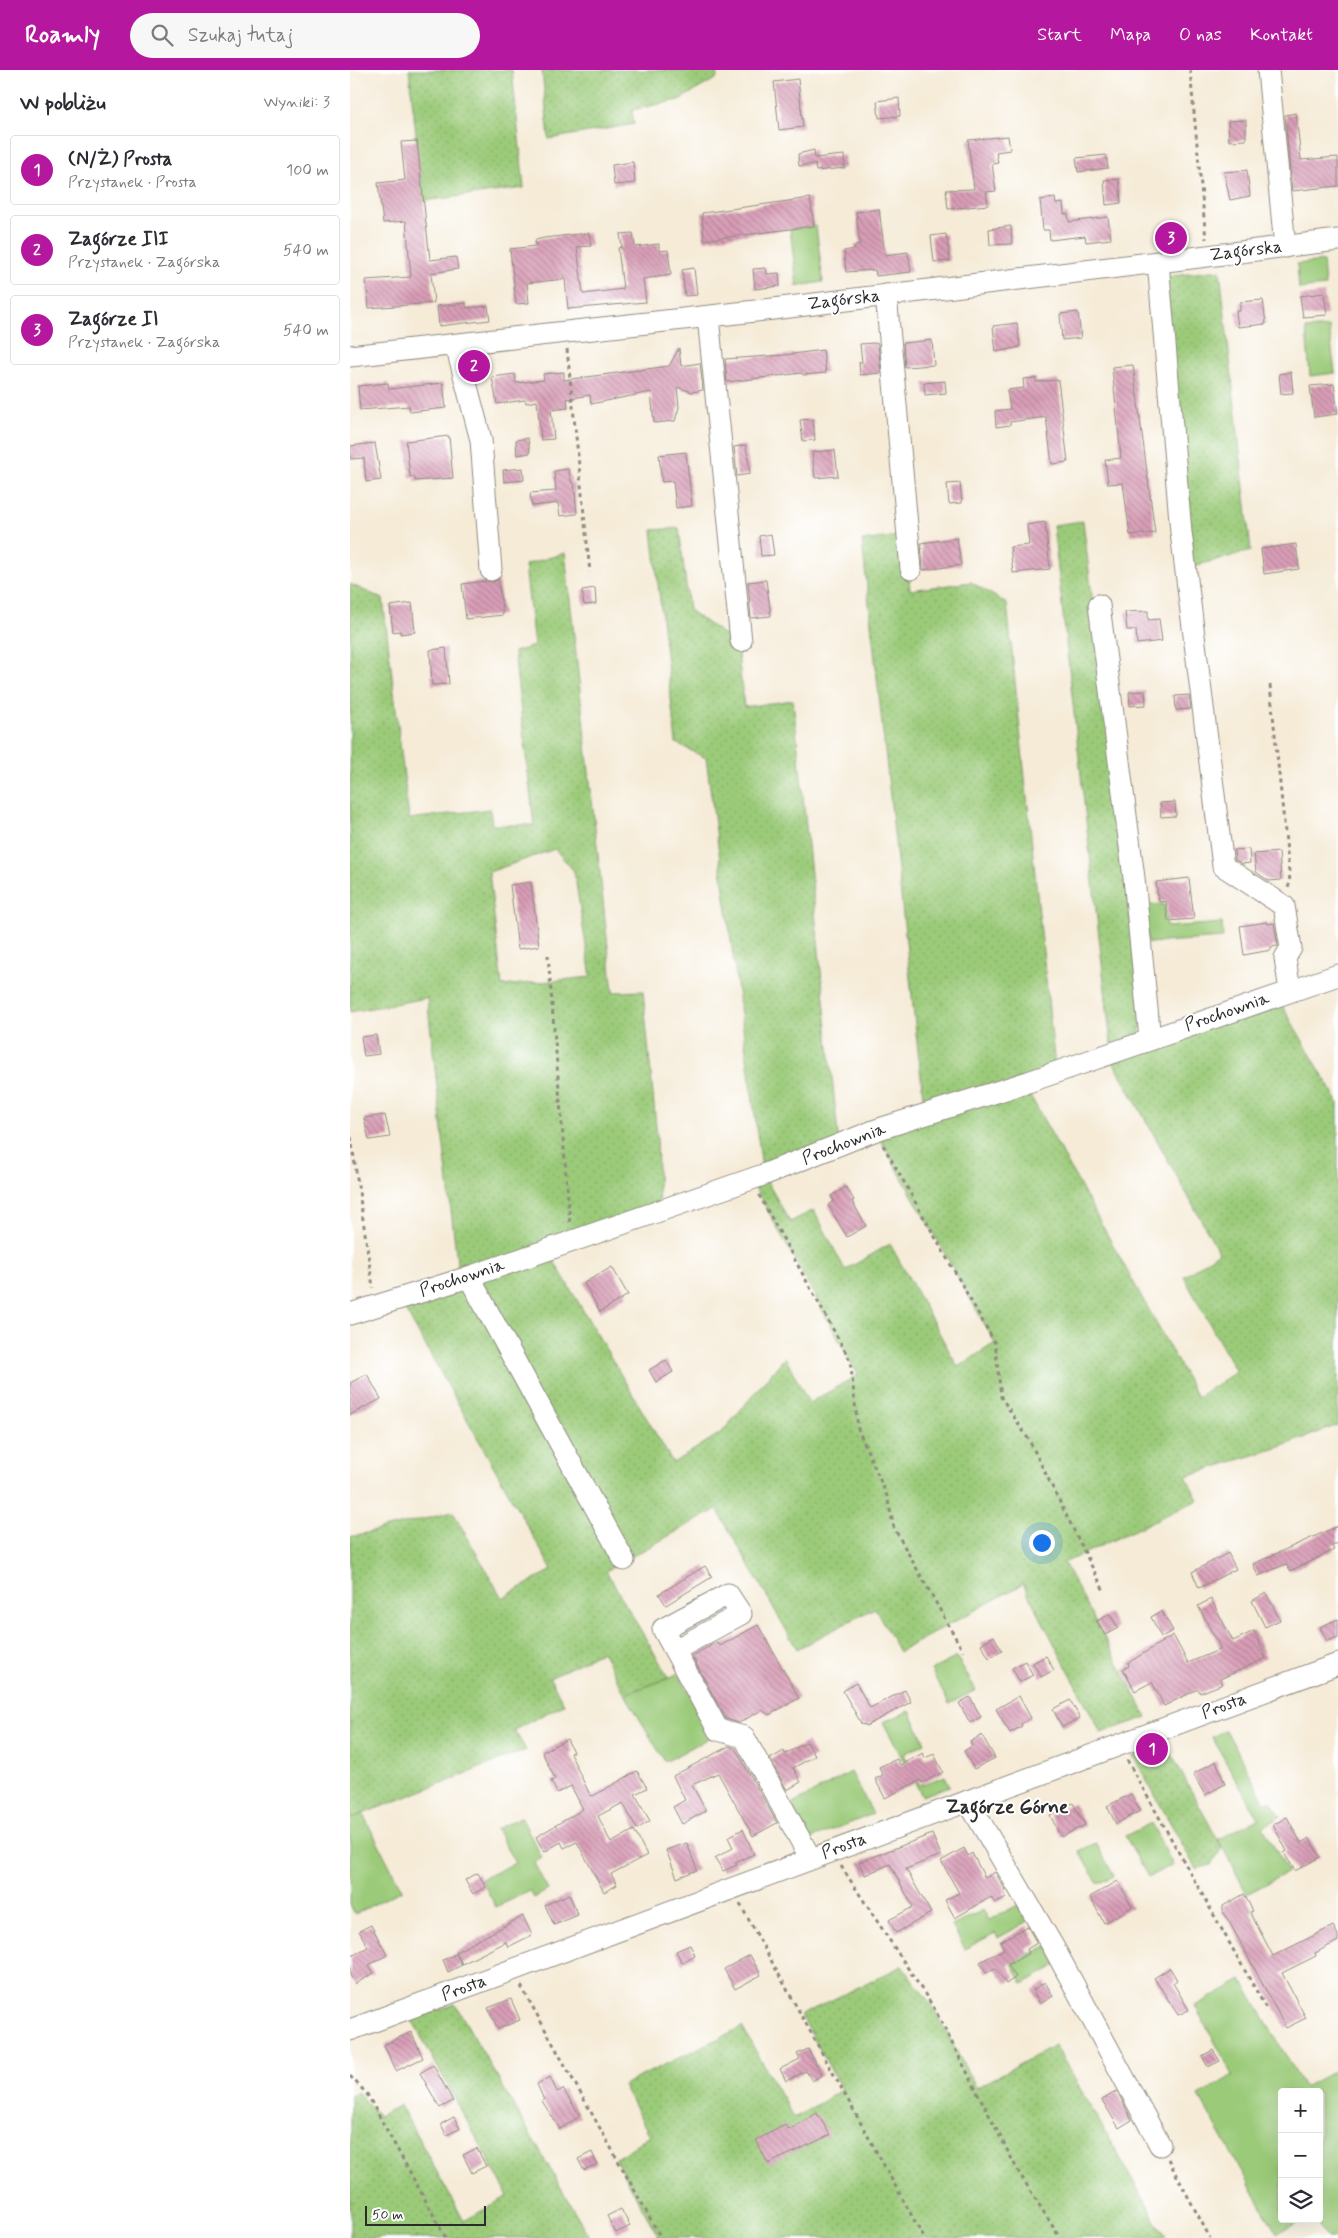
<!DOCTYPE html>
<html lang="pl">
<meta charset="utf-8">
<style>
body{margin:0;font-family:Mynerve,sans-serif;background:#f7f7f7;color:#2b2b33}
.controls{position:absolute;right:15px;bottom:15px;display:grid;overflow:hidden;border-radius:5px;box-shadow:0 5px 20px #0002}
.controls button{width:45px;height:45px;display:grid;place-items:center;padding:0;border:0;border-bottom:1px solid #e1e1e2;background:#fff;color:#2b2b33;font:25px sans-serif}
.scale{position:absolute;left:15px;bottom:12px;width:121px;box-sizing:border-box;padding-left:5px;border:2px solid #2b2b2b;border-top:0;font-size:14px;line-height:18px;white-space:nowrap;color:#2b2b2b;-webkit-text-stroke:4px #fff;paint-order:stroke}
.you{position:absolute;left:691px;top:1472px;width:18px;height:18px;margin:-12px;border:4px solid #fff;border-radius:50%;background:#1a73e8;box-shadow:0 0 0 8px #1a73e833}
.badge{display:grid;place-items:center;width:32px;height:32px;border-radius:50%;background:#b5179e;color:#fff;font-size:16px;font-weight:700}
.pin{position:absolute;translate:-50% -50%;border:2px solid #fff;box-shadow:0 1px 5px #0006}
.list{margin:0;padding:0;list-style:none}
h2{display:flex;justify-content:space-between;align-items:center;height:65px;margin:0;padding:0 20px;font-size:21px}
h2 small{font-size:16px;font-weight:400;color:#7c7c81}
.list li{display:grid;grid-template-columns:32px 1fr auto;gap:15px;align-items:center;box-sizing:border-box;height:70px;margin:0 10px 10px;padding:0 10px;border:1px solid #e1e1e2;border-radius:5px}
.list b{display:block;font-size:19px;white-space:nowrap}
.list p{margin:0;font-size:16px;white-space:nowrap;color:#7c7c81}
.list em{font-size:16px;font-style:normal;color:#7c7c81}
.icon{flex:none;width:28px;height:28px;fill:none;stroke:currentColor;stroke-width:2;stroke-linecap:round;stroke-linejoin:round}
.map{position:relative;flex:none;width:988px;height:2168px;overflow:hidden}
header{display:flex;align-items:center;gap:30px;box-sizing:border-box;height:70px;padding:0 25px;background:#b5179e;color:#fff}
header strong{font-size:24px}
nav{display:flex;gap:28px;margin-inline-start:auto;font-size:18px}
.search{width:350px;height:45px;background:#f7f7f7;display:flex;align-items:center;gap:12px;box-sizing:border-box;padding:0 18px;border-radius:28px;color:#7c7c81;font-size:19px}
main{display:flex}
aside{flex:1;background:#fff}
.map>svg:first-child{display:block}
.grass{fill:url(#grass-dots);stroke:#637b52;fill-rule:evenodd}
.green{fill:#9bcb79;stroke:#637b52}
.building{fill:url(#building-back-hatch)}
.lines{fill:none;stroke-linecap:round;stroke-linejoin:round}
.minor-casing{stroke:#908b81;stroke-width:23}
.path{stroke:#908b81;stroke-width:3;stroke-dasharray:4 4;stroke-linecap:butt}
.minor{stroke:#fff;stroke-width:21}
.labels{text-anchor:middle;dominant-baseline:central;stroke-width:4;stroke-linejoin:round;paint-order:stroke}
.street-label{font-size:18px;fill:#2b2b2b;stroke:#fff}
.neighbourhood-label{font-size:19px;font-weight:bold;fill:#2b2b2b;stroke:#fff}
</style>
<header>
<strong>Roamly</strong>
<div class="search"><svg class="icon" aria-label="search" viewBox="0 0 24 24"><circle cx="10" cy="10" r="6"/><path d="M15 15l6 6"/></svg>Szukaj tutaj</div>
<nav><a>Start</a><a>Mapa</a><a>O nas</a><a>Kontakt</a></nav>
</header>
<main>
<aside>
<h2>W pobliżu<small>Wyniki: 3</small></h2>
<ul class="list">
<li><span class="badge">1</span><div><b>(N/Ż) Prosta</b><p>Przystanek · Prosta</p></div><em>100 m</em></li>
<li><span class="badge">2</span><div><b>Zagórze III</b><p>Przystanek · Zagórska</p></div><em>540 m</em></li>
<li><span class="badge">3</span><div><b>Zagórze II</b><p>Przystanek · Zagórska</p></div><em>540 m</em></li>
</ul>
</aside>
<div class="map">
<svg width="988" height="2168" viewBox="0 0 988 2168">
<defs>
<pattern id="grass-dots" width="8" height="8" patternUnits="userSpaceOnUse" patternTransform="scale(1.25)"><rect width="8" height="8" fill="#9bcb79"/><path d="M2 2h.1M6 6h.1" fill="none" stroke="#86ae69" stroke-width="1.8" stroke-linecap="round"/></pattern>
<pattern id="building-back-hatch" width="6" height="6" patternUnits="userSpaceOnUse" patternTransform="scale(1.25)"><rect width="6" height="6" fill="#d99eb7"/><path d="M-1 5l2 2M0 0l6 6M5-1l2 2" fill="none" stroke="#b08195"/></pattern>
</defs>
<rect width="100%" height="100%" fill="#fff"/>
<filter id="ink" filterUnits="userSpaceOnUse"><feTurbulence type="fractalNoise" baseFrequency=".02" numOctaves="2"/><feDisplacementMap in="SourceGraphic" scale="10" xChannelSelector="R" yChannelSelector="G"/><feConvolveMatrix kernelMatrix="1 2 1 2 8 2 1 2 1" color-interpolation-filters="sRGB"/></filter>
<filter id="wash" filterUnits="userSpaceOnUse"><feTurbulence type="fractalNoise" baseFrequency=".0096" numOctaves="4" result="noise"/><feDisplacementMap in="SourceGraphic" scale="20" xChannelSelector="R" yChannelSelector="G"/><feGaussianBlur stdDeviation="1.12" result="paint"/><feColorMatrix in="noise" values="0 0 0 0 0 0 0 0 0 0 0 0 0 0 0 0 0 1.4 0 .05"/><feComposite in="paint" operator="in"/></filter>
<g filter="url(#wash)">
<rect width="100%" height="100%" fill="#f5ebd7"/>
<g class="grass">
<path d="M59,0H162L174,118L73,131Z"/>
<path d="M192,0H366L367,8L329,30L282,40L284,54L199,69Z"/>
<path d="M870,200L901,481L836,498L814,207Z"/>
<path d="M733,451L793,951L788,965L761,974L703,455Z"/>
<path d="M329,458L339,540L387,574L394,637L443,630L489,1074L413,1105L356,688L326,673L302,460Z"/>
<path d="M555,465L560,520L621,512L657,534L705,997L575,1045L512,471Z"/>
<path d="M215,483L263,922L293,921L307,1066L309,1140L109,1210L77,928L0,942V514L33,529L59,749L140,739L142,755H184L164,582L184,576L175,495ZM205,779L224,801L241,907L152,916L139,802Z"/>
<path d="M929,930L988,1032V1355L930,1377L836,1406L848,1430L714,1493L797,1647L751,1663L673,1514L549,1582L525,1538L447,1579L367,1439L256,1501L319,1608L275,1624L252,1581L200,1608L214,1634L164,1660L176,1680L0,1749V1467L103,1442L152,1528L202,1500L52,1234L201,1186L323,1393L372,1362L435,1287L459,1333L508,1305L402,1112L415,1108L440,1152L464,1140L495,1200L540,1174L608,1297L645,1273L528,1065L675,1016L847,1327L886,1302L834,1207L869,1182L760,986Z"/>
<path d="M816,1674L872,1778L861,1795L846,1799L783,1686Z"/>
<path d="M552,1896L584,1938L626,2018L705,1975L815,2166L811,2168H305L308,2166L265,2089L300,2066L273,2015L392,1957L444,2048L492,2020L451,1945Z"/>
<path d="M105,1934L240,2168H0V2025L8,2022L29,2046L50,2035L114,2151L158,2126L62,1950Z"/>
</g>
<g class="green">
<path d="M466,156L473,212L447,216L440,159Z"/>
<path d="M973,191L975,216L949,219L947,194Z"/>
<path d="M979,257L985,303L960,306L956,259Z"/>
<path d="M814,834L817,857L872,853L873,868L798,873L794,835Z"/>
<path d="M607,1587L626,1620L599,1634L581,1600Z"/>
<path d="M328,1603L364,1665L315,1692L275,1624L319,1608Z"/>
<path d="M560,1641L575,1673L554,1684L570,1715L595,1706L600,1716L572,1726L533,1652Z"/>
<path d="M876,1660L915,1733L920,1730L931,1746L913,1757L938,1802L897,1824L868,1769L908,1749L862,1667Z"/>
<path d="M501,1702L523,1744L460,1769L441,1735Z"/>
<path d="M13,1744L52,1820L5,1844L0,1835V1749Z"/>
<path d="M171,1747L192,1788L184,1793L198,1820L184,1828L180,1821L146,1837L131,1809L165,1793L146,1759Z"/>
<path d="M801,1753L823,1795L798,1807L775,1766Z"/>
<path d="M746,1773L764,1806L748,1814L729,1781Z"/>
<path d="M668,1835L677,1852L648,1868L645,1863L615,1879L602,1856L633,1840L639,1850Z"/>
<path d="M697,1876L707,1895L673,1914L662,1893Z"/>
<path d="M892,1910L954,2017L986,2000L988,2003V2168H976L965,2149H969V2022H932V2149H954L927,2164L849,2026L883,2005L845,1936Z"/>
</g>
<g id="blocks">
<g class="building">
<path d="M448,9L453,57L429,60L424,12Z"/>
<path d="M549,28L550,46L529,48L527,31Z"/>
<path d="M946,43L951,90L988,87V116L942,121L935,45Z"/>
<path d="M896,50V70L879,71L878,51Z"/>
<path d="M658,66L660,80L646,82L648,93L642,94L646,121L636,122L638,135L598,139L596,120L624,119L618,70Z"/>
<path d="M67,71L80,190L106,187L108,199L81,203L84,233L19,238L16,210L61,207L56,151L33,153L28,113L55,110L51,72Z"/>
<path d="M464,80L465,88L494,85L495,98L466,101L465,94L449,96L448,84Z"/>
<path d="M756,85L758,98L728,102L726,88Z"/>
<path d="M283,92L285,113L264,115L262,95Z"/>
<path d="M897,100L900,126L880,130L874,102Z"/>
<path d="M769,109L771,133L756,135L754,110Z"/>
<path d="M460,128L464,156L354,170L352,143Z"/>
<path d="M705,128L706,134L713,133L714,144H718L719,152L758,147L761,169L736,172L735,166L700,170L699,160H693L690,130Z"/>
<path d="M529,139L535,185L558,182L561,202L526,206L525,200L496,202L494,181L505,179V175L510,174L506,142Z"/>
<path d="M661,156L662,174L640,175L639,159Z"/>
<path d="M239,163L241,176L227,177L233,224L273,219L268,178L272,177L270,164L283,163L285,177L309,174V181L318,180L321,205L293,209L296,232L218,239L215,209L177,213L179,233L166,234L160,179L186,176L185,170L194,168Z"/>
<path d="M596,164L600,191L584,192L581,166Z"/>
<path d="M344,198L347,225L335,226L332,200Z"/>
<path d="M416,198L417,204L429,203L430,216L405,219L403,199Z"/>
<path d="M974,223L977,245L953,247L950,226Z"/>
<path d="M913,230L916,254L888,257L886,241H890V232Z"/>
<path d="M116,233V238L138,236L140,250L89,256L87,236Z"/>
<path d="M728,242L731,268L712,270L710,244Z"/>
<path d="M667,253L670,277L646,282L643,256Z"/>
<path d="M582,270L584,295L555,297L553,273Z"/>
<path d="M524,273L528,274L531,303L510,305L509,292H512L510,274Z"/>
<path d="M329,278L331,296L350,293L353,320L342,322L327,317L329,337L325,351L304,353L301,322L241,334L240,325L217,329L218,338L201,340L204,369L191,370L187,331L176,333L175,330L147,334L142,307L165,304L166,313L194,310L193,304L214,302V310L319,296Z"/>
<path d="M473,280L476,303L453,305L452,303L377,312L375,289L435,285Z"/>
<path d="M783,295L805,463L780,465L773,413L758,414L755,390L771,388L762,297Z"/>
<path d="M941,302L943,323L931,324L929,304Z"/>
<path d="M686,308V312L708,310L718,392L702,394L696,347L660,352V355L646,357L645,341L660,339L657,320L674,318L673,309Z"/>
<path d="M595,311L596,323L575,325L574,313Z"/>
<path d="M38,313L39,319L93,313L96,338L60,342L59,336L10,340L8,316Z"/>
<path d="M984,314L988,344L964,347L960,316Z"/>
<path d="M463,349L465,370L453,371L450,350Z"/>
<path d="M99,366L103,408L65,411V407H60L56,371Z"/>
<path d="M178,368L180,383L167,385L166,370Z"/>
<path d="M25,373L31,410L16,412L14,388L0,389V376Z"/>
<path d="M396,375L400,404L387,406L384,377Z"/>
<path d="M485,380L488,406L465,408L462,382Z"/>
<path d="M336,382L342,436L326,438L323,411L312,412L309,385Z"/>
<path d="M173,398L174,410L154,412L153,400Z"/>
<path d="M218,399L222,413H224L227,444L210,446L208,433L182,436L180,423L206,421L204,401Z"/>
<path d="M610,413L612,433L599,434L597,414Z"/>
<path d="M695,452L700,499L663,503L660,477L679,475L677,455Z"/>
<path d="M421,464L424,485L411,486L409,466Z"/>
<path d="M607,468L611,495L573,500L571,473Z"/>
<path d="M946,474L949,499L914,504L911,479Z"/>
<path d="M148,510L153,545L116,549L112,514L136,511L142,512Z"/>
<path d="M416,510L421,546L401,548L398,512Z"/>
<path d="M245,518L246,534L234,535L232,520Z"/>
<path d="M62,533L65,562L50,564V561L43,562L40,536Z"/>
<path d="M798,541V550L809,549L812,571L787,574L786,560H777L775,542Z"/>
<path d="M96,578L99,614L82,615L80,580Z"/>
<path d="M795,621L796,635L780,636L779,622Z"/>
<path d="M839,625L841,639L826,640L825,626Z"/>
<path d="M825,732L826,746L811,747L810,733Z"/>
<path d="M899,779L900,793L892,794L885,789L884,780Z"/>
<path d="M929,782L931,810L919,811L906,802L904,784Z"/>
<path d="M839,808L844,849L818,851L816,831L809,832L806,812Z"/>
<path d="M181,812L189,876L168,879L160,815Z"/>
<path d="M917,852L918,854L924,853L928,876L921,877V880L894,885L890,856Z"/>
<path d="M26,965L29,984L14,986L11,967Z"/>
<path d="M35,1045L40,1067L19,1070L14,1048Z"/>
<path d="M496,1117L504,1130L502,1131L516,1156L497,1167L478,1135L484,1131L481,1126Z"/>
<path d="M262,1197L278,1225L250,1242L234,1213Z"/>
<path d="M316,1290L323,1302L306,1312L299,1300Z"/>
<path d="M17,1304L31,1329L0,1345V1313Z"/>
<path d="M988,1456V1473L982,1476L984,1480L940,1501L936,1494L908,1506L903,1494Z"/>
<path d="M878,1483L886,1499L849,1518L842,1502Z"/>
<path d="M355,1496L362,1507L316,1535L309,1524Z"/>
<path d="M916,1523L930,1550L915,1557L902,1531Z"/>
<path d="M861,1529L883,1571L904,1561L916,1588L870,1609L873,1614L850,1623L848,1619L814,1636L802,1612L785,1621L773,1599L779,1596L778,1593L823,1565L838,1593L871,1579L848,1536Z"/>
<path d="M812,1541L823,1561L811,1567L801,1547Z"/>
<path d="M760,1544L768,1558L755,1565L747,1551Z"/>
<path d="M988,1549V1567L977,1571L970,1557Z"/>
<path d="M408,1555L449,1628L419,1645L412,1640L389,1653L376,1649L342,1586L367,1572L370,1576Z"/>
<path d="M644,1566L652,1581L639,1588L631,1574Z"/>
<path d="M696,1586L704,1600L691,1607L683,1593Z"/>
<path d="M675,1591L683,1605L670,1612L662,1598Z"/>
<path d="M506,1613L520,1638L555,1620L561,1632L516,1656L515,1654L512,1655L493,1621Z"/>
<path d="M669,1626L681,1648L671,1654L672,1656L660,1663L646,1639Z"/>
<path d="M620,1627L631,1647L620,1653L609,1633Z"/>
<path d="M720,1630L730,1648L712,1657L703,1639Z"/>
<path d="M632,1665L645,1688L624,1699L614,1681L622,1676L620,1672Z"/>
<path d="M217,1669L223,1682L220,1683L240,1725L243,1726L287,1701L297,1718L285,1724L300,1751L287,1759L273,1733L248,1746L261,1773L284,1760L297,1785L261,1804L267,1815L254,1822L227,1772L214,1778L211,1772L194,1782L186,1767L233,1739L221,1716L207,1723L201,1711L205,1709L192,1682Z"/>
<path d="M457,1672L465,1686L443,1698L451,1712L437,1720L420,1689L434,1681L435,1684Z"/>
<path d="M379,1676L385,1678L427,1753L403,1766L368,1703L342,1715L356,1741L332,1754L323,1737L335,1730L323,1706Z"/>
<path d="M573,1683L575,1688L584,1684L593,1702L572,1713L571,1710L535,1728L525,1709L533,1705L529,1697L547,1689L550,1695Z"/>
<path d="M866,1691L875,1714L855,1725L843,1704Z"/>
<path d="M781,1724L790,1741L766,1754L757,1736Z"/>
<path d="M723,1733L735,1755L711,1767L700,1745Z"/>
<path d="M937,1747L951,1773L959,1768L970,1787L945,1801L934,1783L937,1781L923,1755Z"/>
<path d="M393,1759L404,1784L385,1792L387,1795L373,1801L365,1788L383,1778L378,1767Z"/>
<path d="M582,1764L591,1785L556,1799L581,1843L546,1863L539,1850L563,1837L540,1794L515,1805L509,1792Z"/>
<path d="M337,1773L347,1800L327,1808L316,1780Z"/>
<path d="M614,1778L618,1786L622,1783L635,1808L645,1802L656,1821L654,1823L656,1827L645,1833L641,1827L605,1848L595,1830L609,1823L591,1791Z"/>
<path d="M128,1803L136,1817L123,1824L115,1810Z"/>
<path d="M768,1811L782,1837L754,1853L740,1827Z"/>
<path d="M219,1824L228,1845L204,1855L195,1835Z"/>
<path d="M894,1824L903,1841L900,1842L923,1886L983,1856L988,1865V1871L965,1883L966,1886L932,1903L956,1948L936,1958L880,1853L873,1843V1836Z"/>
<path d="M173,1846L182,1865L158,1877L156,1872L112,1894L106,1882Z"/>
<path d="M21,1855L37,1885L19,1895L24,1903L5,1914L0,1905V1887L18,1877L9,1861Z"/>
<path d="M677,1856L687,1873L677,1879L679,1883L658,1895L666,1907L656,1914L645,1898L636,1903L630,1892L654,1879L650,1872Z"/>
<path d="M340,1875L345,1886L332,1893L326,1881Z"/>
<path d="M106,1884L112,1895L98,1902L93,1890Z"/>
<path d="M400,1885L411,1905L385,1919L374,1899Z"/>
<path d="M820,1898L827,1910L823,1913L839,1940L828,1945L804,1908Z"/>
<path d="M695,1912L703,1926L690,1934L683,1920Z"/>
<path d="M161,1929L170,1950L148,1959L138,1938Z"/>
<path d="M61,1962L73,1988L46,2001L34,1975Z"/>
<path d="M458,1979L472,2005L462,2011L456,2001L436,2011L430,1999L450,1989L447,1984Z"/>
<path d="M863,1980L870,1991L858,1997L852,1986Z"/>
<path d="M83,1995L103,2031L90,2038L70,2003Z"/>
<path d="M200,2007L207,2022L213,2019L230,2046L210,2059L192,2031L194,2030L187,2014Z"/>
<path d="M767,2021L782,2050L769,2058L752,2030Z"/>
<path d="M467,2043L480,2065L418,2094L406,2070L435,2055L439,2060Z"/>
<path d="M104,2047L110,2059L96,2065L91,2054Z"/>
<path d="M127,2078L136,2096L122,2103L113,2085Z"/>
<path d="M242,2082L247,2094L234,2100L228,2089Z"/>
<path d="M271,2139L280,2156L266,2163L257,2146Z"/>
</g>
</g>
</g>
<g filter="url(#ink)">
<use href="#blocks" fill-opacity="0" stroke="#908b81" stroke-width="1"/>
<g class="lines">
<g class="minor-casing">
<g id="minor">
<path d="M918,0L935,177"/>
<path d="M808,192L831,462L873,796L934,836L941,878L935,888L940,921"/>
<path d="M536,225L561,499"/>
<path d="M358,247L391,571"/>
<path d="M106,275L131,370L141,500"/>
<path d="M0,286L423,239L988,170"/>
<path d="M749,535L784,808L800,969"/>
<path d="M119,1207L274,1490"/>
<path d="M0,1244L119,1207L413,1105L526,1060L678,1012L988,905"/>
<path d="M325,1580L391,1544L378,1524L313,1559L368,1660L394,1667L461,1789"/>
<path d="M618,1731L704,1878L810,2075"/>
<path d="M0,1960L988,1594"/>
</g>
</g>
<g class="path">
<path d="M840,0L856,169"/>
<path d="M217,279L240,502"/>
<path d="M920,615L940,812L938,818"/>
<path d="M198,885L220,1153"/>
<path d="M1,1067L23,1218"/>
<path d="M533,1075L645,1273L651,1327L679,1370L754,1521"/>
<path d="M409,1125L500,1290L508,1359L537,1426L544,1458L613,1581"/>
<path d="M777,1690L917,1940"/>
<path d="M491,1796L584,1938L668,2101L710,2168"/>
<path d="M390,1834L574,2168"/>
<path d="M171,1916L311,2168"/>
<path d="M0,2006L17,2024L96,2168"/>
<path d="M818,2089L860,2168"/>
</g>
<use href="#minor" class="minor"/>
</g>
</g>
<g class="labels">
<g class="street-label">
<text transform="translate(896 181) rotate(-7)">Zagórska</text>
<text transform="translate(494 230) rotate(-7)">Zagórska</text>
<text transform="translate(877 942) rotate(-19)">Prochownia</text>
<text transform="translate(494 1074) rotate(-21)">Prochownia</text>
<text transform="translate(112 1208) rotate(-18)">Prochownia</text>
<text transform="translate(874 1636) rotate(-20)">Prosta</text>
<text transform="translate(494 1776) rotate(-20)">Prosta</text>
<text transform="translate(114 1918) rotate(-20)">Prosta</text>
</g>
<g class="neighbourhood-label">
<text x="657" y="1737">Zagórze Górne</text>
</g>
</g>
</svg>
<div class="controls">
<button>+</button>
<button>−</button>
<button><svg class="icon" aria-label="layers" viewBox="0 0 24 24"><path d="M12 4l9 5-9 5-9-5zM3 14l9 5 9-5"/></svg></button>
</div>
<div class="scale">50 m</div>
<div class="you"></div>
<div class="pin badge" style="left:802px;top:1679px">1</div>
<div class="pin badge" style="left:124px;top:296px">2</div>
<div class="pin badge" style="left:821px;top:168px">3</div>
</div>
</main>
